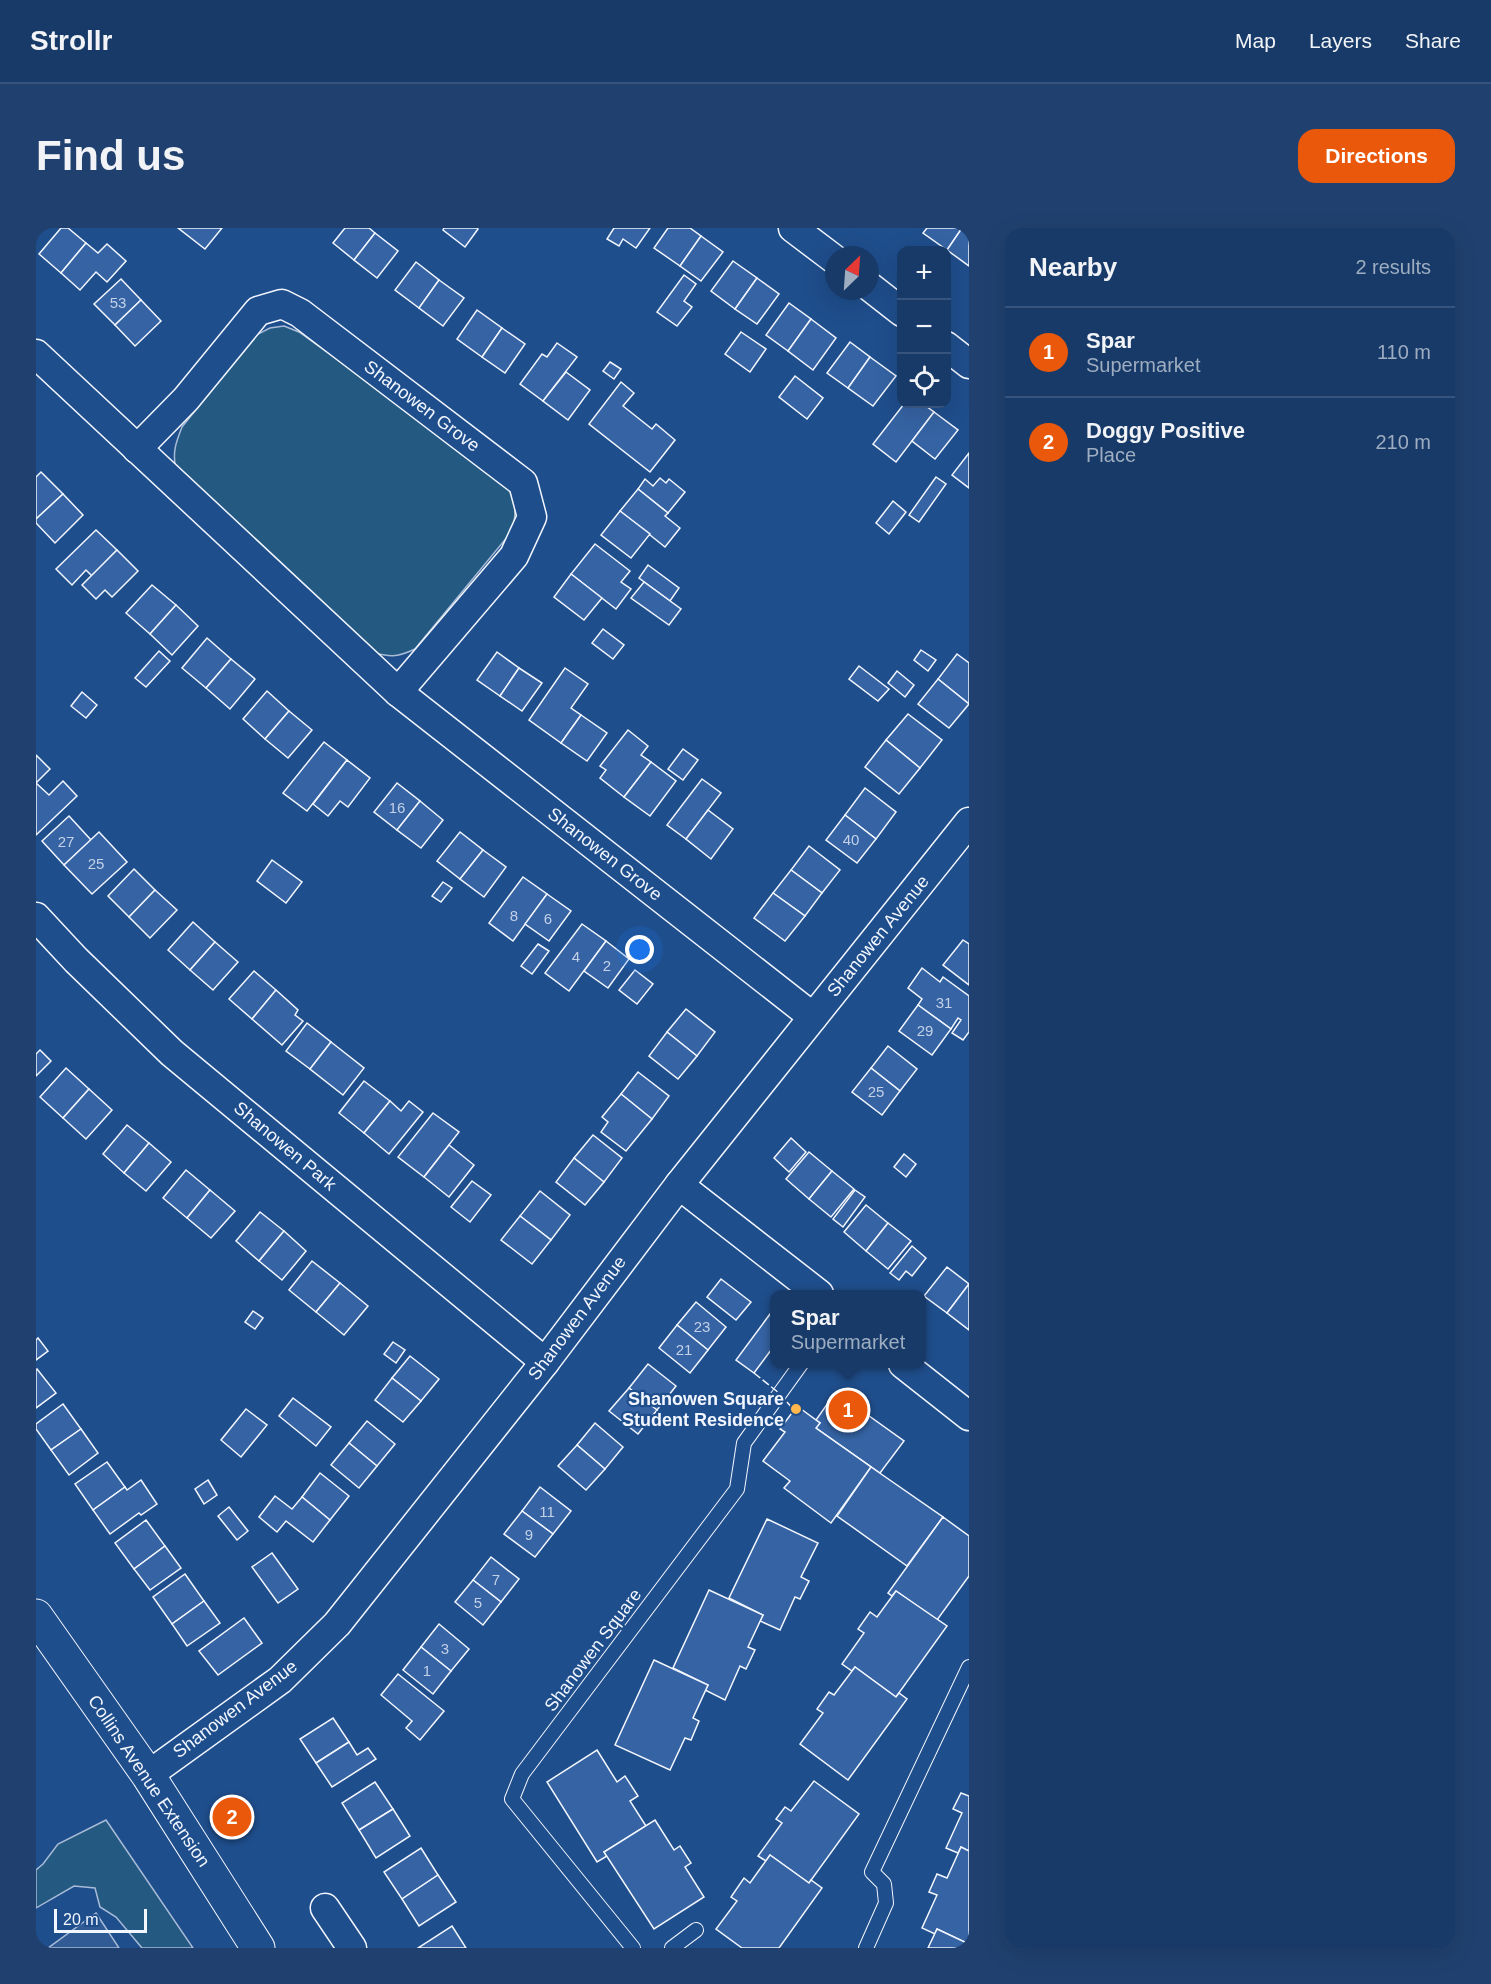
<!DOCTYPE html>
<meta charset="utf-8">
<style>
body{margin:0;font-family:Arial,sans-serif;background:#20416f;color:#f1f3f6}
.controls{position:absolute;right:18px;top:18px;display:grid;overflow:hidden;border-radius:12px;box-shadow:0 6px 24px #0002}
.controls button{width:54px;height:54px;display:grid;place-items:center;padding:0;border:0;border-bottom:2px solid #36547d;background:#173a69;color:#f1f3f6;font:30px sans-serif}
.compass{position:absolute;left:789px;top:18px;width:54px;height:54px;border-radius:50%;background:#173a69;box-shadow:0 6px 24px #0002;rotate:25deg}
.scale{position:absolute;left:18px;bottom:15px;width:93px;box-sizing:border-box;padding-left:6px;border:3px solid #f2f6ff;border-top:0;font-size:16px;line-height:21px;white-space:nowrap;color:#f2f6ff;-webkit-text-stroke:4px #1f4e8c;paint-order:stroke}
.you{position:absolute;left:604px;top:722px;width:21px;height:21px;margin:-15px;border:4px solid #fff;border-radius:50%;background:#1a73e8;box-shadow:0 0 0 9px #1a73e833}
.badge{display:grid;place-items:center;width:39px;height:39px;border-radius:50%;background:#ea580c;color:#fff;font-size:20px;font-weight:700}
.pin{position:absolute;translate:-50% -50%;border:3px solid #fff;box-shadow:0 2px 6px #0006}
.popup{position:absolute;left:734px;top:1062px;width:156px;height:78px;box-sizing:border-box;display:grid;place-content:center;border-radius:12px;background:#173a69;filter:drop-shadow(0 2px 4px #0005);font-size:20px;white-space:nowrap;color:#9eadc0}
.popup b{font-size:22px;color:#f1f3f6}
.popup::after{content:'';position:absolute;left:50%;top:100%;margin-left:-12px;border:12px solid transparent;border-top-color:#173a69}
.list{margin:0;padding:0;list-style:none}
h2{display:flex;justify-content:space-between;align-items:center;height:78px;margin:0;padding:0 24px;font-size:26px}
h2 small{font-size:20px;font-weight:400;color:#9eadc0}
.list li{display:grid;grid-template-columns:39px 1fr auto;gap:18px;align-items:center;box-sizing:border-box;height:90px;padding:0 24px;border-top:2px solid #36547d}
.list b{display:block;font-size:22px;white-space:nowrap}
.list p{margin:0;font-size:20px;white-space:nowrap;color:#9eadc0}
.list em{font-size:20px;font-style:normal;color:#9eadc0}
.icon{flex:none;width:33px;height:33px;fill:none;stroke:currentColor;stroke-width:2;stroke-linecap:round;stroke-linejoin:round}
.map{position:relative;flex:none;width:933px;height:1720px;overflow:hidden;border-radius:18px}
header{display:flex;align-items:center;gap:36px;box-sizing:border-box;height:84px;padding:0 30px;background:#173a69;border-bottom:2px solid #36547d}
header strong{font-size:28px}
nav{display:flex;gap:33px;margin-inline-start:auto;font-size:21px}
.intro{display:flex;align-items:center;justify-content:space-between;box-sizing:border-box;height:144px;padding:0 36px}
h1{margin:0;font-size:42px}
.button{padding:15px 27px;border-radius:18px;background:#ea580c;color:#fff;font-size:21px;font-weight:700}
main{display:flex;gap:36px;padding:0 36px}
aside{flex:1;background:#173a69;border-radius:18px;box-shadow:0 6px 24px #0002}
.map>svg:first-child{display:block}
.green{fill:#245a82;stroke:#a8bbd7;stroke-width:1.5}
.parking{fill:#305b95;stroke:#a8bbd7;stroke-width:1.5}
.building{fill:#3563a3;stroke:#f2f6ff;stroke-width:1.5}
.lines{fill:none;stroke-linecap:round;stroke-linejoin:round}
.service-casing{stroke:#f2f6ff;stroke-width:16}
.minor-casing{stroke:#f2f6ff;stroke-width:31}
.secondary-casing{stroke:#f2f6ff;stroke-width:35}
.service{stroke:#1f4e8c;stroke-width:14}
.minor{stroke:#1f4e8c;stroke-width:28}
.secondary{stroke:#1f4e8c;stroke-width:33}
.fence{stroke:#f2f6ff;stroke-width:1.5;stroke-dasharray:8 3;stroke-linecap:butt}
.poi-dot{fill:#ffb74d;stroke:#1f4e8c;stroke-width:2}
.labels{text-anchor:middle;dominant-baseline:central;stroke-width:4.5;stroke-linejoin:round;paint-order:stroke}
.number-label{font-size:15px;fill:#c3d1e8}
.street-label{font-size:18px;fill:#f2f6ff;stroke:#1f4e8c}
.poi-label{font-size:18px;font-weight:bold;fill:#f2f6ff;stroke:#1f4e8c;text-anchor:end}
</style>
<header>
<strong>Strollr</strong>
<nav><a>Map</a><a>Layers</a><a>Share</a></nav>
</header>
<div class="intro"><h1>Find us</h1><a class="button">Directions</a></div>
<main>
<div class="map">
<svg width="933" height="1720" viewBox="0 0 933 1720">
<rect width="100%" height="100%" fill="#1f4e8c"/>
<g class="green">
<path d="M248,98L263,104L467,251C480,272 481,278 477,302L379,421C360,430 354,429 334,424L140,241C136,225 140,214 146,199L220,107L234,100Z"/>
<path d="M70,1592L157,1720H106L80,1689L64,1679L59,1660L38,1658L0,1680V1642L7,1636L22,1616Z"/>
</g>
<path class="parking" d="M60,1685L83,1720H12Z"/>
<g class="building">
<path d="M25,0H32L50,15L25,45L3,26Z"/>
<path d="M142,0H186L169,21Z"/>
<path d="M309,0H333L339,5L318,32L297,15Z"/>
<path d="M408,0H441L442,1L429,19L407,2Z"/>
<path d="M578,0H614L600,20L587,11L583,18L571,11Z"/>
<path d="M632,0H654L665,8L644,38L618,20Z"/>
<path d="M891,0H926L911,22L887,5Z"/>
<path d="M926,0H933V38L911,22Z"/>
<path d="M339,5L362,23L341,50L318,32Z"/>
<path d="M665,8L687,24L665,53L644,38Z"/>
<path d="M50,15L62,25L71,16L90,33L71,54L60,44L44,62L25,45Z"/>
<path d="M697,33L721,50L699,81L675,63Z"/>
<path d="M380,34L403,52L383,80L359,62Z"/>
<path d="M648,47L660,56L648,73L656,79L641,98L621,84Z"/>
<path d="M721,50L743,66L721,96L699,81Z"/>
<path d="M85,51L105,72L79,97L58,76Z"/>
<path d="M403,52L428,70L407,98L383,80Z"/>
<path d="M105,72L125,93L99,118L79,97Z"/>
<path d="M753,75L775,91L752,123L730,107Z"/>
<path d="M441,82L466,100L446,129L421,111Z"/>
<path d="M775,91L800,110L777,142L752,123Z"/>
<path d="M466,100L489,116L469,145L446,129Z"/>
<path d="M705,104L730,121L714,144L689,126Z"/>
<path d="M814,114L834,129L812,160L791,145Z"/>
<path d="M521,115L541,129L507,173L484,156L506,126L511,129Z"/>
<path d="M834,129L860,148L837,178L812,160Z"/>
<path d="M574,134L585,141L578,151L567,143Z"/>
<path d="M530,144L554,162L532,192L507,173Z"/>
<path d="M759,148L787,170L771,191L743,169Z"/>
<path d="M585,154L598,165L587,178L616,201L620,196L639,212L614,244L553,196Z"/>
<path d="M868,176H887L898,184L860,234L837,216Z"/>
<path d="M898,184L922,202L899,231L876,213Z"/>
<path d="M933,225V260L916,247Z"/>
<path d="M5,244L27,266L0,291V249Z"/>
<path d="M900,249L910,256L883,294L873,287Z"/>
<path d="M624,250L630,255L633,251L649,264L632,285L602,261L609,251L617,258Z"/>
<path d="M602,261L632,285L629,288L644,300L629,319L584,283Z"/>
<path d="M27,266L47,287L19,315L0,295V291Z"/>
<path d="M857,273L870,284L853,306L840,295Z"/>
<path d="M584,283L614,306L595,330L565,307Z"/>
<path d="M60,302L81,322L56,348L50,342L36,357L20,341Z"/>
<path d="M559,316L594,343L585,354L595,361L580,381L535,346Z"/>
<path d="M81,322L102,343L76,369L69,362L60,371L46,357Z"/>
<path d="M612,337L643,360L634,373L603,350Z"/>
<path d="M535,346L566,370L548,392L518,369Z"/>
<path d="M608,354L645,381L633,397L595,370Z"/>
<path d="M116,357L140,377L114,406L90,385Z"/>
<path d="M140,377L162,398L136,427L114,406Z"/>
<path d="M567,401L588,417L577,431L556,415Z"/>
<path d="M171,410L195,431L170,460L146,440Z"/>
<path d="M885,422L900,432L892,443L878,432Z"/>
<path d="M123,423L134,433L110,459L99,450Z"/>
<path d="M461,424L483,440L464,468L441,452Z"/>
<path d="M921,426L933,435V476L902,451Z"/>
<path d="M195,431L219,451L194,481L170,460Z"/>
<path d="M823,438L853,461L842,473L813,451Z"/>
<path d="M483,440L506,455L486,483L464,468Z"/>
<path d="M529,440L552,456L535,480L545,487L525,515L493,492Z"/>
<path d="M861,443L878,457L869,469L852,455Z"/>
<path d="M902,451L933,476L913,500L882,476Z"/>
<path d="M231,463L253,483L229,511L207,491Z"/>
<path d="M46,464L61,477L50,490L35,478Z"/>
<path d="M253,483L276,502L252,530L229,511Z"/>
<path d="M872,486L906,512L884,540L850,512Z"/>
<path d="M545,487L571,505L551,533L525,515Z"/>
<path d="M592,502L612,518L605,527L615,534L588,569L564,550L570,542L564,538Z"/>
<path d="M850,512L884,540L863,566L829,539Z"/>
<path d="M288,514L311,532L271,583L247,565Z"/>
<path d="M647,521L662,532L647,552L632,541Z"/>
<path d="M0,527L14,541L0,555Z"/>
<path d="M311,532L334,550L312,579L304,573L292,588L277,576Z"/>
<path d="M615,534L640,553L614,588L588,569Z"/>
<path d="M666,551L685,565L650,611L631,597Z"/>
<path d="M27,553L41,568L0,607V555L13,567Z"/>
<path d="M361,555L384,573L361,602L338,584Z"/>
<path d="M829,560L860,584L840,611L809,587Z"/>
<path d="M384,573L407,592L385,620L361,602Z"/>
<path d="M672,582L697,601L675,631L650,611Z"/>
<path d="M809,587L840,611L821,635L790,612Z"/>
<path d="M33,588L55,612L28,637L6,613Z"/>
<path d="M63,604L91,634L56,666L28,637Z"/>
<path d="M424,604L447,622L424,651L401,633Z"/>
<path d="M773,618L804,642L786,665L755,642Z"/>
<path d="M447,622L470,639L448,669L424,651Z"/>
<path d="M236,632L266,654L250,675L221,653Z"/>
<path d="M98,641L119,662L93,689L72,668Z"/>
<path d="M755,642L786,665L769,688L737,665Z"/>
<path d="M487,649L511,666L477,713L453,695Z"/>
<path d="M407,654L416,660L405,674L396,668Z"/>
<path d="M119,662L141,682L114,710L93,689Z"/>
<path d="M737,665L769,688L749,713L718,690Z"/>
<path d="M511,666L535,683L513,713L489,696Z"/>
<path d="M157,694L179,714L154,742L132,722Z"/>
<path d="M546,696L570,713L533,763L509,745Z"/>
<path d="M927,712L933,716V757L907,737Z"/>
<path d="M570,713L593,731L572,760L548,743Z"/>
<path d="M179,714L202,734L177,762L154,742Z"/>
<path d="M502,716L513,723L496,746L485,738Z"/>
<path d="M886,740L904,754L907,749L933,768V804L927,812L916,805L925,792L922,790L915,801L882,777L886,771L872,760Z"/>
<path d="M599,742L617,756L601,776L583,762Z"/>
<path d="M218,743L240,762L216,791L193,771Z"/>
<path d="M240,762L262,782L259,787L267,793L246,817L216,791Z"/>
<path d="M882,777L915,801L896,827L863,803Z"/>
<path d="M650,781L679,804L661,828L631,804Z"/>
<path d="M271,795L295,814L274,841L250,823Z"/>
<path d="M631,804L661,828L642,851L613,828Z"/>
<path d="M295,814L328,840L307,867L274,841Z"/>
<path d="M852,818L881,841L864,863L835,840Z"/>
<path d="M4,822L15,833L0,848V826Z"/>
<path d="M30,840L53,861L27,890L4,869Z"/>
<path d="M835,840L864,863L846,887L816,864Z"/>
<path d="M602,844L633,868L616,891L585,866Z"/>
<path d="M328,853L354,873L328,905L303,885Z"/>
<path d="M53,861L76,882L50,911L27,890Z"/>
<path d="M585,866L616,891L590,923L565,904L572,894L566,889Z"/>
<path d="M354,873L365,883L373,873L387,884L353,926L328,905Z"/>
<path d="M397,885L423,904L388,949L362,929Z"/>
<path d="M91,897L113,915L88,945L67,926Z"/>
<path d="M557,907L586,930L568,954L538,930Z"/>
<path d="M755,910L770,924L753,944L738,930Z"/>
<path d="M113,915L135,934L110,963L88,945Z"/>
<path d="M413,917L438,937L413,969L388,949Z"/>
<path d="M773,924L796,943L773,971L750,951Z"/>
<path d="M868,926L880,936L870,949L858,939Z"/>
<path d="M538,930L568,954L549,977L520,954Z"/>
<path d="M150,942L174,962L151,990L127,970Z"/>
<path d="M796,943L818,961L795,989L773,971Z"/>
<path d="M436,953L455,967L434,994L415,979Z"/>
<path d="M174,962L199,983L175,1010L151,990Z"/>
<path d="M819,962L829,969L807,999L797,991Z"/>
<path d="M504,963L534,987L515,1012L484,988Z"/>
<path d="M830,977L852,995L830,1023L808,1004Z"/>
<path d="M224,984L248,1003L223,1033L200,1013Z"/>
<path d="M484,988L515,1012L496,1036L465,1012Z"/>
<path d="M852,995L875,1013L852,1041L830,1023Z"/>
<path d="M248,1003L270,1023L246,1052L223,1033Z"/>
<path d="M876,1018L890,1030L876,1048L870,1043L863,1052L854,1045Z"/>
<path d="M276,1033L304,1055L280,1084L253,1062Z"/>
<path d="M911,1039L933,1056L911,1085L888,1068Z"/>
<path d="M685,1051L715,1074L700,1092L671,1069Z"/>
<path d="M304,1055L332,1078L308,1107L280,1084Z"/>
<path d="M933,1056V1102L911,1085Z"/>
<path d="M660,1074L690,1099L672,1122L641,1097Z"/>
<path d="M737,1082L738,1084V1118L718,1145L700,1132Z"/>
<path d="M217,1083L227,1090L219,1101L209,1094Z"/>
<path d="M641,1097L672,1122L654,1145L623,1120Z"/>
<path d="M2,1110L12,1123L0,1132V1112Z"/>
<path d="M357,1114L369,1122L360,1135L348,1126Z"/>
<path d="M374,1128L403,1151L385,1173L356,1150Z"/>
<path d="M612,1136L640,1158L621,1182L593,1160Z"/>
<path d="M1,1141L20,1165L0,1180V1142Z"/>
<path d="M356,1150L385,1173L367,1194L339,1172Z"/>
<path d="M593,1160L621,1182L602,1206L573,1183Z"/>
<path d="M257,1170L295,1199L280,1218L243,1188Z"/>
<path d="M808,1170L868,1213L844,1245L780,1200L784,1195L780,1192L794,1172L803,1178Z"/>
<path d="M27,1176L45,1201L15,1222L0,1201V1196Z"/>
<path d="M761,1178L784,1195L780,1200L835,1239L795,1295L748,1260L754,1253L727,1233L749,1204L744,1201Z"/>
<path d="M210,1181L231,1197L205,1229L185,1212Z"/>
<path d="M331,1193L359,1216L341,1238L313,1215Z"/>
<path d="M559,1195L587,1219L569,1241L541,1217Z"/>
<path d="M45,1201L62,1225L33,1247L15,1222Z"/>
<path d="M313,1215L341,1238L323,1260L295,1237Z"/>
<path d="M541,1217L569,1241L550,1262L522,1238Z"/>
<path d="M71,1234L89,1259L57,1282L39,1256Z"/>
<path d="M835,1239L907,1289L871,1338L801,1288Z"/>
<path d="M284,1245L313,1268L294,1292L266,1269Z"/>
<path d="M105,1252L121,1276L105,1287L103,1285L74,1306L57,1282L89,1259L91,1262Z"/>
<path d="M172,1252L181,1267L168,1276L159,1261Z"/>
<path d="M504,1259L535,1283L517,1306L486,1283Z"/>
<path d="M239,1268L256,1281L266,1269L294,1292L277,1314L250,1293L241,1304L223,1289Z"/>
<path d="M193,1279L212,1303L201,1312L182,1288Z"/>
<path d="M486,1283L517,1306L499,1329L468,1306Z"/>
<path d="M907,1289L933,1308V1348L901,1392L860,1363L856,1368L852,1365Z"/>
<path d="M731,1291L782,1315L765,1349L773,1353L764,1371L759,1369L744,1402L724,1393L727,1387L693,1370Z"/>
<path d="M110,1292L129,1318L98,1341L79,1315Z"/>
<path d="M129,1318L145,1340L114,1362L98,1341Z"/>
<path d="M236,1325L262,1361L242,1375L216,1339Z"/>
<path d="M455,1329L483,1351L465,1374L437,1352Z"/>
<path d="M149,1346L168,1373L136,1396L117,1369Z"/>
<path d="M437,1352L465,1374L447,1397L419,1374Z"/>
<path d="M673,1362L727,1387L712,1419L719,1422L710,1441L704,1438L689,1472L669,1462L672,1457L637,1440Z"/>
<path d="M860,1363L911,1398L860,1469L819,1439L816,1443L806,1436L828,1405L822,1401L834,1384L841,1389Z"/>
<path d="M168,1373L184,1395L151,1418L136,1396Z"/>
<path d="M208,1390L226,1415L182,1447L163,1423Z"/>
<path d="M403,1396L433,1421L415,1443L385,1419Z"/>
<path d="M385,1419L415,1443L397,1466L367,1442Z"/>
<path d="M618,1432L672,1457L657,1490L663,1493L655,1512L649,1510L634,1542L579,1517Z"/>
<path d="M819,1439L860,1469L863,1465L871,1471L812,1552L764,1516L787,1485L781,1481L793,1464L798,1467Z"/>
<path d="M362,1446L408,1483L384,1512L370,1500L376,1493L345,1467Z"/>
<path d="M297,1490L313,1514L280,1535L264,1511Z"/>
<path d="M313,1514L321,1527L332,1520L340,1531L296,1559L280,1535Z"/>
<path d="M561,1522L581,1554L589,1548L602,1568L594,1573L610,1598L568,1624L571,1628L561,1634L511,1554Z"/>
<path d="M778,1553L823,1586L773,1655L734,1627L730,1633L722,1628L746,1595L740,1591L749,1579L755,1583Z"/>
<path d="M339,1554L357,1581L323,1602L306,1575Z"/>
<path d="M925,1565L933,1568V1623L925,1619L922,1625L910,1620L926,1585L917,1581Z"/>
<path d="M357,1581L374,1608L340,1630L323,1602Z"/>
<path d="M619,1592L638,1622L644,1618L655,1635L649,1639L668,1669L618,1701L568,1624Z"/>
<path d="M925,1619L933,1623V1716L901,1701L899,1706L886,1700L901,1667L893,1664L901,1646L911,1650Z"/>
<path d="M385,1620L402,1647L366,1671L348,1644Z"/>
<path d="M734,1627L773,1655L775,1652L786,1660L743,1720H706L680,1701L701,1673L695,1669L708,1650L714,1655Z"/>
<path d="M402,1647L420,1674L383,1698L366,1671Z"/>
<path d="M416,1698L430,1720H382Z"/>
<path d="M901,1701L933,1716V1720H892Z"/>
</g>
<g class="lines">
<g class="service-casing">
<g id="service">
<path d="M597,1720L476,1571L486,1546L701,1261L708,1215L765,1136"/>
<path d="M636,1720L660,1702"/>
<path d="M830,1720L850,1675L848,1656L836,1644L933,1439"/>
</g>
</g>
<g class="minor-casing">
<g id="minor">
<path d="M757,0L798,31"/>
<path d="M834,59L866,84"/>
<path d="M910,118L933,136"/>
<path d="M0,126L362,464L777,789"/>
<path d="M101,221L150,171L222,83L246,76L264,85L487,255L496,289L478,328L362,464"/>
<path d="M0,689L40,732L136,825L509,1134"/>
<path d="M643,957L783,1066"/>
<path d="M867,1136L933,1188"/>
<path d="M112,1547L244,1452L301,1396L509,1134L643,957L933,594"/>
<path d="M289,1680L316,1720"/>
</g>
</g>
<g class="secondary-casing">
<path id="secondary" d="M0,1388L112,1547L222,1720"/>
</g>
<use href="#service" class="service"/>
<use href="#minor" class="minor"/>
<use href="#secondary" class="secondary"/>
<path class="fence" d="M718,1145L743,1165L758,1182"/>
</g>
<circle class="poi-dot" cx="760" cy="1181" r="6"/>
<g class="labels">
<g class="number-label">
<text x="82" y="74">53</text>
<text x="361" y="579">16</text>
<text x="815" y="611">40</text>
<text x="30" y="613">27</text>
<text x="60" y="635">25</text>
<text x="478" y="687">8</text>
<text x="512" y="690">6</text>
<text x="540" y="728">4</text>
<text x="571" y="737">2</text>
<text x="908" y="774">31</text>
<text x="889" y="802">29</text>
<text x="840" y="863">25</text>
<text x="666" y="1098">23</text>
<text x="648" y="1121">21</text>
<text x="511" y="1283">11</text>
<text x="493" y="1306">9</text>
<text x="460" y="1351">7</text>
<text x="442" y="1374">5</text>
<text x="409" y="1420">3</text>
<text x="391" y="1442">1</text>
</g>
<g class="street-label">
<text transform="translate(386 178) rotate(37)">Shanowen Grove</text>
<text transform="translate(569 626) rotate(38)">Shanowen Grove</text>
<text transform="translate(842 708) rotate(-51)">Shanowen Avenue</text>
<text transform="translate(249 918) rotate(40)">Shanowen Park</text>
<text transform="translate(541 1090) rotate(-53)">Shanowen Avenue</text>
<text transform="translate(557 1422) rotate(-53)">Shanowen Square</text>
<text transform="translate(199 1481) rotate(-37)">Shanowen Avenue</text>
<text transform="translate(113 1553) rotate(56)">Collins Avenue Extension</text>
</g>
<g class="poi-label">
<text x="748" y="1171">Shanowen Square<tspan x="748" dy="21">Student Residence</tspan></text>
</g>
</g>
</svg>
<div class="controls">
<button>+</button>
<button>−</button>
<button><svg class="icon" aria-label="locate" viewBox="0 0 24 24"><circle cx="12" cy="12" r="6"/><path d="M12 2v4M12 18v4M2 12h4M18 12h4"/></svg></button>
</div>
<svg class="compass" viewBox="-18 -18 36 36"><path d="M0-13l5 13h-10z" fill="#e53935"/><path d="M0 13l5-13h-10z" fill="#9eadc0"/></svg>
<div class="scale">20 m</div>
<div class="you"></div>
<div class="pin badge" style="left:812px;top:1182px">1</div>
<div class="popup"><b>Spar</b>Supermarket</div>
<div class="pin badge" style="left:196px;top:1589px">2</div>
</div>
<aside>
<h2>Nearby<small>2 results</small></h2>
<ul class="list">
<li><span class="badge">1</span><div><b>Spar</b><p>Supermarket</p></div><em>110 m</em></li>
<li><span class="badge">2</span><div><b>Doggy Positive</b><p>Place</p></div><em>210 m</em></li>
</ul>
</aside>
</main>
